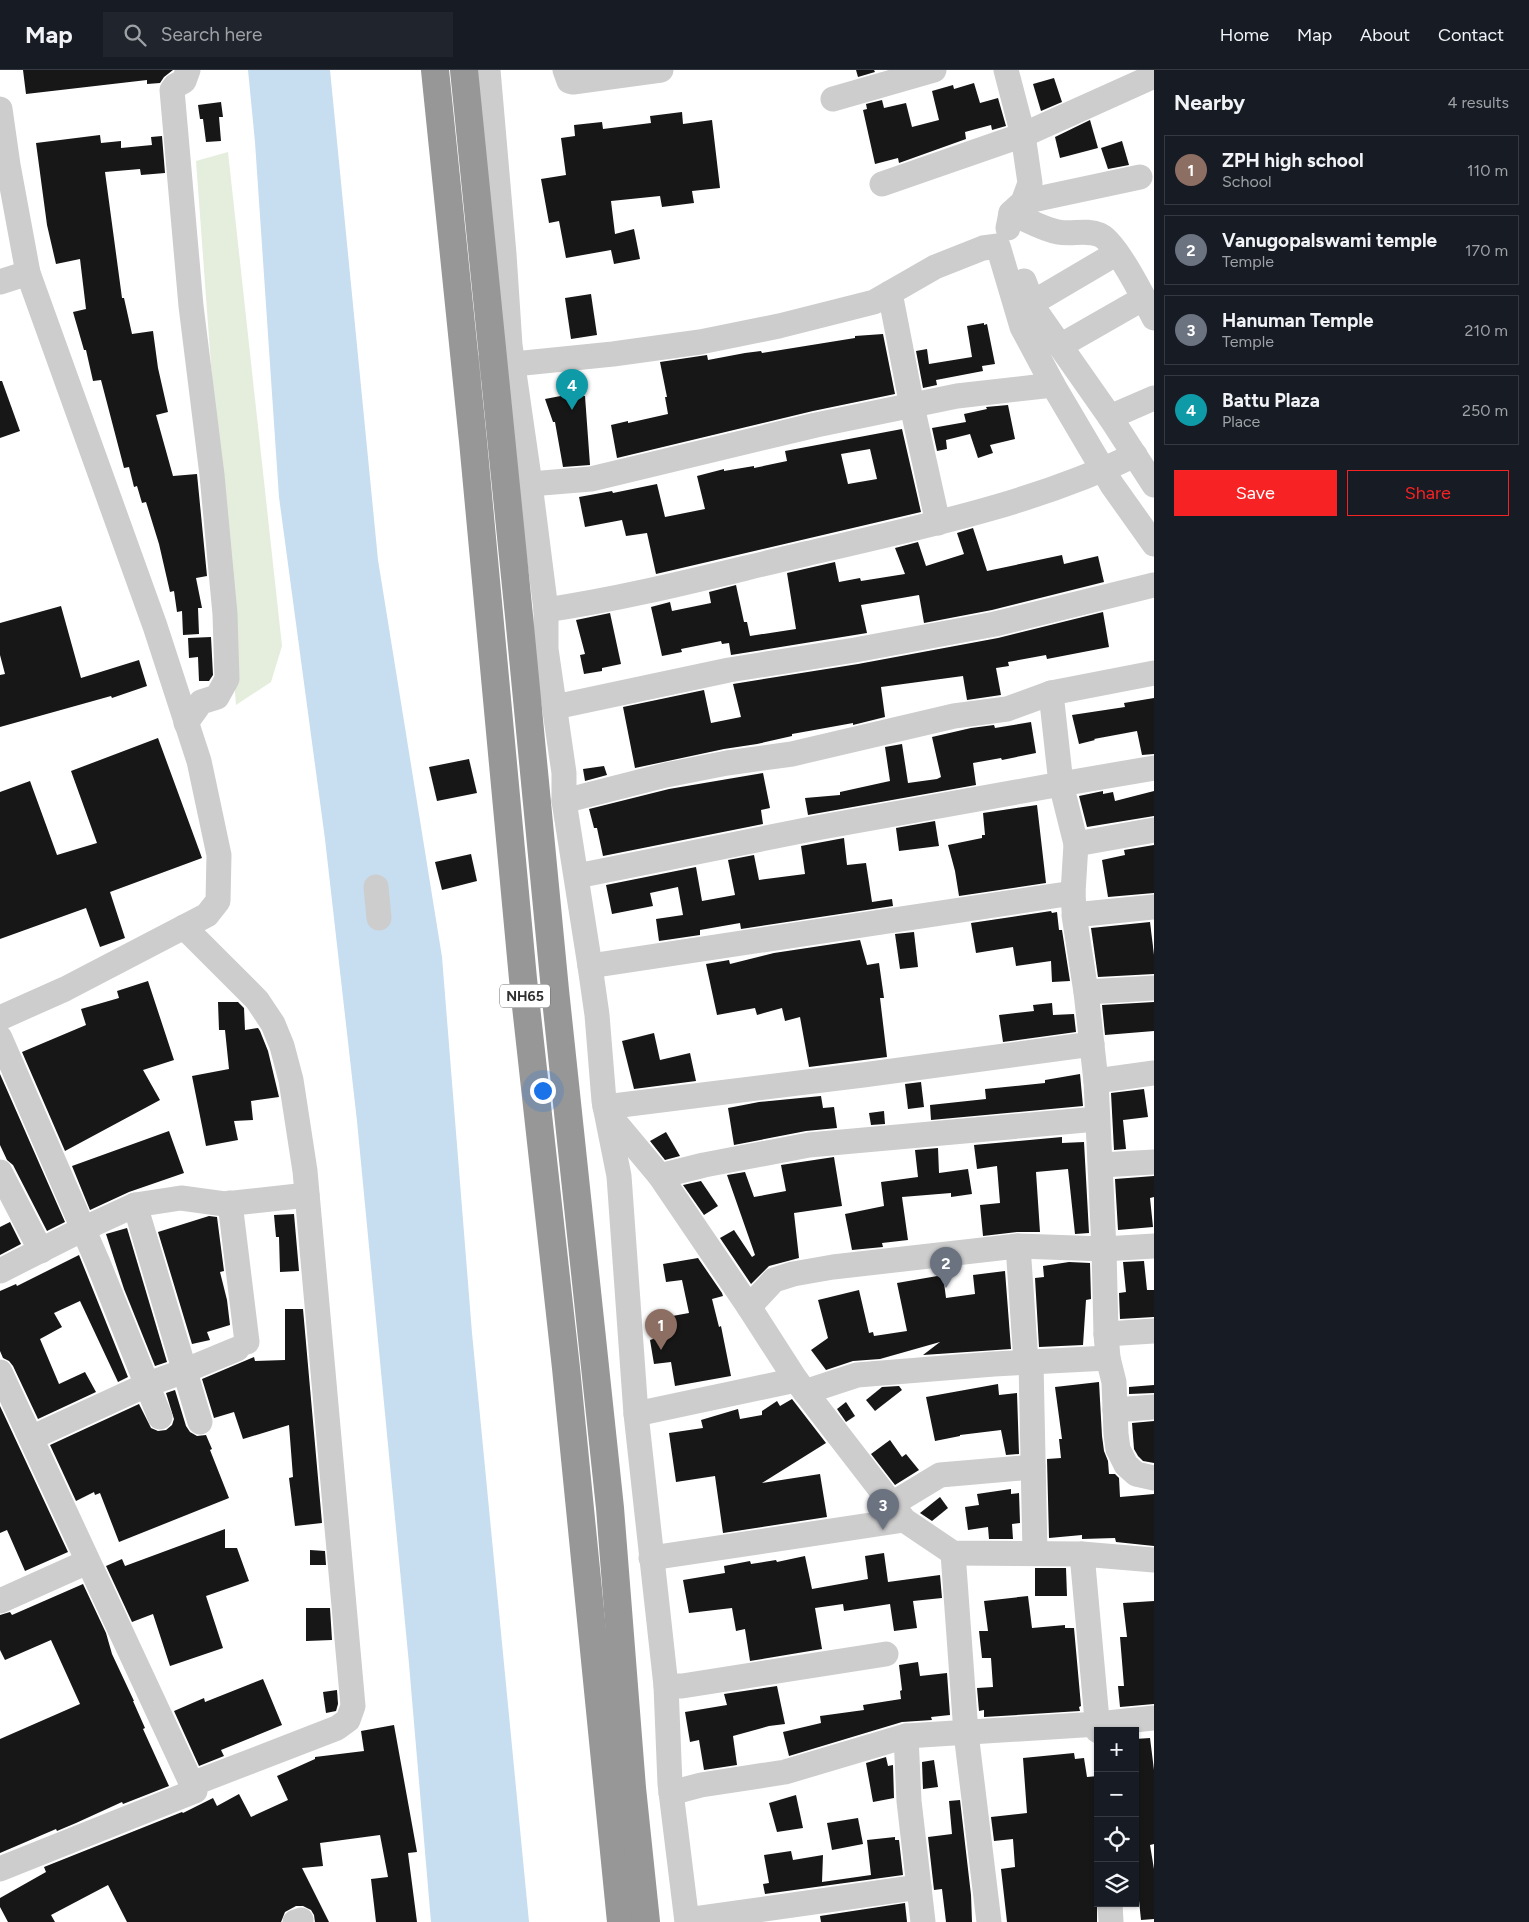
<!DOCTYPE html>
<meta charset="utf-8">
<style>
body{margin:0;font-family:Figtree,sans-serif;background:#20242c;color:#f1f3f6}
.controls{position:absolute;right:15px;bottom:15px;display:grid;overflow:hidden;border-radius:0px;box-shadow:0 1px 4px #0004}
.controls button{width:45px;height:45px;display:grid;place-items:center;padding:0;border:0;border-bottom:1px solid #363941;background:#171b24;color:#f1f3f6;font:25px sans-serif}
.you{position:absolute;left:542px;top:1020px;width:18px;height:18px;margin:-12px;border:4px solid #fff;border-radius:50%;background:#1a73e8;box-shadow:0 0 0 8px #1a73e833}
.badge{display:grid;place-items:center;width:32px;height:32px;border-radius:50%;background:#f72223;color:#fff;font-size:16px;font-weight:700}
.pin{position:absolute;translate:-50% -41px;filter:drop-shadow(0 1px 2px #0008)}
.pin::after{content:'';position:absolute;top:26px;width:18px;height:15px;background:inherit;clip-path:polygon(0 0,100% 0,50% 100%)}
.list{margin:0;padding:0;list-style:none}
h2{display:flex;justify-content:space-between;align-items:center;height:65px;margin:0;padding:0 20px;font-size:21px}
h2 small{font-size:16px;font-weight:400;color:#9ea1a6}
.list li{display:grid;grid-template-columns:32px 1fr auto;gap:15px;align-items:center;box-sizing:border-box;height:70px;margin:0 10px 10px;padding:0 10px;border:1px solid #363941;border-radius:0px}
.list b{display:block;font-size:19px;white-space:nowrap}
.list p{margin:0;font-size:16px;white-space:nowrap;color:#9ea1a6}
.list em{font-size:16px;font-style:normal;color:#9ea1a6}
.actions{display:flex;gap:10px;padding:15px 20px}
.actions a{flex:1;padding:11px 0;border:1px solid #f72223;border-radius:0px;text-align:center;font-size:18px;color:#f72223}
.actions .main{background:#f72223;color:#fff}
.icon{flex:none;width:28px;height:28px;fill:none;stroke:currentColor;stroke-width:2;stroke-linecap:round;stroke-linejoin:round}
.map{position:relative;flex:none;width:1154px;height:1852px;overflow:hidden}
header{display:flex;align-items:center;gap:30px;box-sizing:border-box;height:70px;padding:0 25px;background:#171b24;border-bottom:1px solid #363941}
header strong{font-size:24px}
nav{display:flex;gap:28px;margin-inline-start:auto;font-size:18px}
.search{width:350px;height:45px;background:#20242c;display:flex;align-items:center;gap:12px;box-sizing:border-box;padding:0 18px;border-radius:0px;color:#9ea1a6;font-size:19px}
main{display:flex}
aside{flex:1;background:#171b24}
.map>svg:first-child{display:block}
.green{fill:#e5eedd}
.water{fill:#c7ddf0}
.building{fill:#171717;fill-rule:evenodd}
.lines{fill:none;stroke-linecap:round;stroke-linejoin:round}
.minor{stroke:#cdcdcd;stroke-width:25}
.highway{stroke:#979797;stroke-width:28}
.labels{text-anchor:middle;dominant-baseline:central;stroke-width:5;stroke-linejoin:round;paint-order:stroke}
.shield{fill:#fff;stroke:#6e6e6e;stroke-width:1}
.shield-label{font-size:14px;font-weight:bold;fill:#303030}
</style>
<header>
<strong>Map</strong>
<div class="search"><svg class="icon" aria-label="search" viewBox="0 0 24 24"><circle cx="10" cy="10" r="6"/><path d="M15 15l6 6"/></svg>Search here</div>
<nav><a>Home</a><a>Map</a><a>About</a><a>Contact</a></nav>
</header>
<main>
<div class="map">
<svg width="1154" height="1852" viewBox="0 0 1154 1852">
<rect width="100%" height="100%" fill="#fff"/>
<path class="green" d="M228,82L282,576L271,612L236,635L196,91Z"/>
<path class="water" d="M248,0H330L378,490L442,887L472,1263L529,1852H431L409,1594L357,1051L325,769L279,427L255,72Z"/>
<g class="building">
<path d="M23,0H173L164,7L160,13L147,14V10L26,24Z"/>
<path d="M856,0H874L875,2L858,7Z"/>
<path d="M1054,8L1062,32L1041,41L1033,14Z"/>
<path d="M974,13L980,33L998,28L1006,56L992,60L991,55L965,62L966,69L899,93L898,88L875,94L863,40L867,39L866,34L882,30L884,38L906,33L912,57L939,50L932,21L953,15L954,19Z"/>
<path d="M221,32L223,47H219L221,71L206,72L203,49H200L198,35Z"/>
<path d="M682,42L683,54L712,50L720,118L692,121L694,133L662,137L660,126L611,131L615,164L634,159L640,189L614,194L611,180L566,188L559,151L549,153L541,109L566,105L561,68L575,66L574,55L602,52L603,59L651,53L650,46Z"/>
<path d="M1090,50L1098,78L1060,88L1055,67Z"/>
<path d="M100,65L101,73L121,71V78L152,75L151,67L162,66L165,103L141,105L140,99L105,102L122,228H124L132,264L153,261L158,298L168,342L156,345L173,406L197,404L207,506L196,508L202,538H198L199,564L183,565L182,541L177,542L174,521L170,522L159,474L146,432L142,433L137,416L134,417L129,397L124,398L101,310L93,311L86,280H84L73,242L86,239L80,189L56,194L47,155L36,73Z"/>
<path d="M1122,71L1129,95L1108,99L1101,78Z"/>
<path d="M591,224L597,265L571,269L565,228Z"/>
<path d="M984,253V255L987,254L995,294L982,296L983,301L936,310L937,315L923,318L916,281L927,279L929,294L972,287L967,256Z"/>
<path d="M883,264L895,324L813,341L617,388L611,355L628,351V353L668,344L665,327H667L660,292L707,285L708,290L745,283L761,281L762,283L855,268V266Z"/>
<path d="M0,311H2L20,361L0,368Z"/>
<path d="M571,324L585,326L590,395L563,397L555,352H553L545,329Z"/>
<path d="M1008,335L1015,369L990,375L993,383L978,388L970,364L946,370L947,379L937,381L932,358L966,352L964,344L987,339L986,337Z"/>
<path d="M902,359L921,442L656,504L647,463L626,466L622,450L585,457L579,427L612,421L613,423L657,414L665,447L705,439L697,406L724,399V401L754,396V398L787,391L785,381ZM870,379L877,409L848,414L841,384Z"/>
<path d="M973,458L987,501L1062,485L1064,494L1098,486L1104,512L992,540L924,553L919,525L861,535L867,563L731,585L729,573L722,574L721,571L681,579L682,582L662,586L651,537L670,532L672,541L711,533L709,522L736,515L744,552H747L750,566L796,559L787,503L835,492L839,512L860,508L861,511L905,504L895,478L918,472L926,496L964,484L957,463Z"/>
<path d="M61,536L81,608L139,590L147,616L112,628L111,626L0,657V605L5,604L0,585V553Z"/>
<path d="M1103,542L1109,577L1047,589L1046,585L1008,592L1009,596L996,598L1001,625L967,630L963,606L881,617L885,647L853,655V653L792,664V666L757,674L724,679L635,698L623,637L704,620L711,653L741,647L733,614L858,594L998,568Z"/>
<path d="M610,543L621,594L602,598V601L584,604L580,585L585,584L576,550Z"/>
<path d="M211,567L213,605L209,611H199L198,587L189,588L188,568Z"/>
<path d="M1154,628V684L1142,685L1137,661L1094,669L1095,670L1079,674L1072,645L1125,637L1124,633Z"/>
<path d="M1031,652L1036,683L1002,690L1001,688L973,693L976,715L808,745L805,728L840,725V722L890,711L885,677L902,674L908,713L937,709L941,707L932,667L971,658L994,655L995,658Z"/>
<path d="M158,668L202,788L110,822L125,868L100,877L86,838L0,869V722L30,711L57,785L97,773L71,701Z"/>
<path d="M469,689L477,723L437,731L429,697Z"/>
<path d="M604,696L607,705L585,711L583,699Z"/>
<path d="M763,703L770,738L761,740L763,754L603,786L597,758H594L589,739L669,719Z"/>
<path d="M1103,721V724L1113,722L1115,731L1154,721V746L1087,757L1079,726Z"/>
<path d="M1037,735L1046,813L959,826L955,801L948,775L982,768V765H985L983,743Z"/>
<path d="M935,751L939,776L899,781L896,758Z"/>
<path d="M844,768L847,795L866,793L872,832L892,829L893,836L741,859L740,853L700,860V865L659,871L656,849L683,845L678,817L650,823L653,836L612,844L606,815L696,797L702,831L735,825L728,790L754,785L759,810L805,804L801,776Z"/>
<path d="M1154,775V823L1108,827L1102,790L1125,785L1124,780Z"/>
<path d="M471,784L477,811L442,820L435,792Z"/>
<path d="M1051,841L1052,843L1057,842L1059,860H1062L1070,911L1052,912L1051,891L1016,896L1013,877L976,883L971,853Z"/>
<path d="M1150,852L1154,885V904L1098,907L1091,858Z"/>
<path d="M914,862L918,897L900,899L895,864Z"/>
<path d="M860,870L867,895L879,893L884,928H880L887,987L809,997L800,947L785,951L782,938L757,945L755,938L717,945L706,894L729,890L730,894L774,883Z"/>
<path d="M148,911L174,990L143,1000L160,1030L65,1081L22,982L86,955L81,939L119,928L117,921Z"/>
<path d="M218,932H238L244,938L245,960L258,958L260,961L268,981L279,1027L251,1031L253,1050L234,1051L238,1070L206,1076L192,1006L229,999L225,960H219Z"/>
<path d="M1154,932V961L1105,965L1102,935Z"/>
<path d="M1052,933L1053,945L1074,944L1076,962L1003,972L999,945L1034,941L1033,935Z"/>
<path d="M654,963L660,990L690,983L696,1011L634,1019L622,971Z"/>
<path d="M0,1004L65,1152L47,1161L13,1095L7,1090L0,1075Z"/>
<path d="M1080,1004L1083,1036L931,1050L930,1035L986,1029L985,1019L1045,1013V1010Z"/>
<path d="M921,1012L924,1037L908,1039L905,1014Z"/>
<path d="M1144,1019L1148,1047L1123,1050L1126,1079L1114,1080L1111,1023Z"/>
<path d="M821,1026L823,1038L834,1037L837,1058L806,1061L734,1075L728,1038L759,1032Z"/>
<path d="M884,1041L885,1054L871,1055L869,1043Z"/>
<path d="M169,1061L184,1103L129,1122L90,1140L72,1096Z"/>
<path d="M666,1062L680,1086L665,1090L650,1071Z"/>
<path d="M1062,1067V1073L1084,1072L1089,1163L1075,1164L1068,1099L1036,1102L1040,1162H1017L983,1166L980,1135L1000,1133L997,1096L977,1099L974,1075Z"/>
<path d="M938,1078L939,1103L968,1099L972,1124L951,1127V1123L902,1127L908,1170L882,1173L883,1177L852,1180L845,1144L884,1136L881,1112L918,1107L915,1080Z"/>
<path d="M834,1087L842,1136L794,1143L799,1188L769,1196L751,1214L720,1168L734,1160L752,1187L755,1185L727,1105L745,1102L754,1127L786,1121L781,1095Z"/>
<path d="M1154,1106V1127L1150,1128L1153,1157L1118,1160L1115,1109Z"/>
<path d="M701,1111L718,1136L704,1145L683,1115Z"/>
<path d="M294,1144L299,1201L280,1202L279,1167H276L274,1145Z"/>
<path d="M209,1146L217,1147L224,1201L220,1202L227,1230L230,1255L207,1262L210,1270L192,1274L158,1162Z"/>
<path d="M10,1152L21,1174L0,1185V1157Z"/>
<path d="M127,1158L167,1292L155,1296L124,1219L106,1164Z"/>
<path d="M79,1185L128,1307L118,1312L80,1231L54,1243L62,1257L40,1269L59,1314L85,1302L96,1322L38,1349L13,1296L9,1291L3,1288L0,1281V1221L16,1214L17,1216Z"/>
<path d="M698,1188L722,1223L723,1226L712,1229L719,1257L721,1256L731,1306L675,1316L671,1292L654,1294L650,1270L653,1269L650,1250L689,1243L682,1210L666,1212L663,1194Z"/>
<path d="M1144,1191L1147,1220H1154V1247L1120,1249L1119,1223L1126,1222L1123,1192Z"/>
<path d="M1069,1192L1090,1193L1091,1229L1086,1230L1083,1275L1039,1277L1035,1208L1044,1207L1043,1196Z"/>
<path d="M1005,1201L1011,1279L923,1285L940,1272L880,1289L853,1291L826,1300L811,1280L828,1268L818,1230L859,1220L869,1263L873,1262L874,1266L907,1261L897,1213L943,1205L946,1228L975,1224L973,1205Z"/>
<path d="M285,1239H303L322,1453L295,1456L289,1408L293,1407L289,1355L243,1369L234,1342L214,1348L202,1309L254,1287L255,1291L285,1290Z"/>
<path d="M1099,1312L1102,1366L1104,1381L1108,1391L1109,1404H1115L1119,1408L1120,1427L1154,1424V1476L1116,1472L1115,1468L1082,1469V1465L1049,1468L1047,1389L1061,1388L1059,1369H1062L1055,1317Z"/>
<path d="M998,1314L999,1325L1017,1323L1019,1384L1006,1385L1001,1360L960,1365V1366L935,1371L926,1327Z"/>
<path d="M1154,1315V1323L1129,1324V1317Z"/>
<path d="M899,1316L902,1320L875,1341L866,1330L882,1317Z"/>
<path d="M175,1320L186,1356L190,1362L197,1366L206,1365L212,1379L210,1380L229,1428L119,1472L100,1423L95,1425L94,1422L76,1431L50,1375L139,1334L151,1358L158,1361L166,1360L172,1355L174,1349L166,1323Z"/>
<path d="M792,1329L826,1373L762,1413L820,1404L827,1447L723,1463L715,1406L676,1412L669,1363L703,1358L701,1350L738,1339L740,1349L762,1345V1341L777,1331L780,1336Z"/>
<path d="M846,1332L855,1346L846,1352L837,1339Z"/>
<path d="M0,1336L68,1482L25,1501L7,1460L0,1463Z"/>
<path d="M1154,1351V1393L1143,1391L1138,1386L1134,1379L1132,1353Z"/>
<path d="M890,1370L902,1387L906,1384L919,1400L895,1415L871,1384Z"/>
<path d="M1011,1419V1424L1019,1423L1020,1453L1012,1454L1013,1469H989L988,1457L968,1460L965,1437L979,1435L977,1424Z"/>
<path d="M940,1427L948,1438L932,1451L920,1443Z"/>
<path d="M225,1459V1478H237L249,1511L206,1526L223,1578L170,1596L153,1544L132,1552L106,1496L122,1489L125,1496Z"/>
<path d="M310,1480L325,1481L326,1495H310Z"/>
<path d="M884,1483L888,1512L940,1505L942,1528L913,1531L917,1558L894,1561L890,1534L844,1541L843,1534L815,1538L822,1579L750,1591L745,1559L736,1561L732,1538L689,1543L683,1510L725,1503L724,1496L750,1491L751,1494L776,1490L777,1492L805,1486L812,1519L868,1509L865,1486Z"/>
<path d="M1035,1498H1066L1067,1526H1035Z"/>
<path d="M83,1514L106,1563L112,1584L134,1631H133L145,1658L143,1659L169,1716L123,1734L122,1732L76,1753L57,1761L56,1759L0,1783V1669L80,1634L51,1570L5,1590L0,1580V1545L10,1542L12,1545Z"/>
<path d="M1028,1526L1032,1558L1065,1555V1558H1074L1081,1636L1079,1637L1080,1641L984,1647V1640L979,1641L977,1618L993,1617L991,1588H982L979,1561H988L984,1531Z"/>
<path d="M1154,1531V1634L1120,1637L1118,1616H1124L1120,1567H1127L1123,1533Z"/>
<path d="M306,1538H330L332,1570L306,1571Z"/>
<path d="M918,1592L920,1606L947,1603L950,1645L931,1647L932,1650L902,1652L789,1686L783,1662L821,1653L820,1646L864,1640L863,1635L901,1629L900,1621L902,1620L899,1595Z"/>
<path d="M263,1609L282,1655L221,1680L224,1686L199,1696L174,1641L204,1628L205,1632Z"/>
<path d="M777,1616L785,1654L769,1656L733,1666L737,1695L704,1700L699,1670L690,1672L685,1642L727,1635L724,1624Z"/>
<path d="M337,1620L338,1634L336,1641L326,1643L323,1622Z"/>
<path d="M394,1655L417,1782L408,1783L417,1852H376L371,1809L388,1807L380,1765L320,1773L323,1796L302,1798L329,1852H315L314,1845L311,1840L303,1836H296L285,1842L281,1852H127L108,1815L51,1845L55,1852H8L0,1837V1828L46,1802L44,1797L182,1742L183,1743L213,1728L217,1736L239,1724L251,1747L288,1730L277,1706L315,1689V1687L364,1681L361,1661Z"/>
<path d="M1150,1668L1154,1700V1774L1150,1775L1154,1799V1849L1141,1850L1138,1821H1136L1135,1812V1669Z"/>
<path d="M1074,1683L1075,1689L1084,1688L1087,1707L1098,1706L1097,1852H1007L1001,1799L1015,1797L1013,1769L994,1771L991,1747L1027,1743L1023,1688Z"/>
<path d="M886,1687L888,1696L893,1695L894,1728L873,1732L866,1693Z"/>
<path d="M934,1690L938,1717L923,1719L922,1692Z"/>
<path d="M796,1725L803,1758L777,1762L769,1733Z"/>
<path d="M960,1730L971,1825L972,1852H946L942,1819L934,1820L928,1767L952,1764L949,1731Z"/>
<path d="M858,1748L863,1774L832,1780L827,1753Z"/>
<path d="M895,1767V1770H899L903,1805L765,1824L763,1814L769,1813L764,1785L791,1781L793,1790L823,1785L822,1812L871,1805L867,1770Z"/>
<path d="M905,1833L907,1852H821L820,1846Z"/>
</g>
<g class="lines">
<g class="minor">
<path d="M488,0L504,184L510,275L530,414L546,540V579L564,703V731L590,896L597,945L604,1031L619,1106L636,1344L666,1616L670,1714L687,1852"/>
<path d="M565,0L569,11L573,12L661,0"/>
<path d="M1006,0L1023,65L1030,113L1023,132L1011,143L1008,158"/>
<path d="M833,29L934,0"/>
<path d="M0,39L8,95L28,203L155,556L199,691L219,785L218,831L207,845L65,919L0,948"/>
<path d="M882,114L1023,65L1154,6"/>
<path d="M1023,132L1140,107"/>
<path d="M1011,143C1026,149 1042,159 1058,162C1072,165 1086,159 1100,165C1115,170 1146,232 1154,248"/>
<path d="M1024,211L1035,240L1110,347L1154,415"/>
<path d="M0,212L28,203"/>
<path d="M890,223L912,336L938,453"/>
<path d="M1032,233L1117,183"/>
<path d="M1060,276L1144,228"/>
<path d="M465,299L613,284L700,272L779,256L874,232L935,197L983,178L998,176L1022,257L1053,315L1112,415L1154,474"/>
<path d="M1110,347L1154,328"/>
<path d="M530,414L591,409L816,355L957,326L1053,315"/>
<path d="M546,540C634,527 719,504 805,484C917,458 1031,435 1135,385"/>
<path d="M555,637L729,600L855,580L995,554L1154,515"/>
<path d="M186,653L201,632L217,627L227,609L225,544L212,405L191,236L172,20L175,16L184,11L188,0"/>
<path d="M564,731L666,705L727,693L792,684L954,646L1007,639L1051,623L1154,603"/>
<path d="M1076,774L1154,760"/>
<path d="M577,806L816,758L1061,714L1051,623"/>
<path d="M376,817L379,848"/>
<path d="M1154,837L1074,845L1086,922L1096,1011L1104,1179L1106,1264L1108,1288L1114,1312L1116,1364L1118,1379L1126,1395L1136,1404L1154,1408"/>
<path d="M1074,840L1073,823L1076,774L1061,714L1154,698"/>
<path d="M184,857L257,930L273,954L282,976L291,1010L305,1101L353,1636L348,1650L337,1658L192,1714"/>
<path d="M590,896L1073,823"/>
<path d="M1086,922L1154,918"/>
<path d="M0,968L98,1193L160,1347"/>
<path d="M1096,1011L1154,1003"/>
<path d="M605,1037L863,1005L1092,974"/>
<path d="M609,1045L660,1106L749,1237L796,1310L904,1450L953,1483L1082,1484L1154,1490"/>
<path d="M1101,1095L1154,1092"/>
<path d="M0,1102L41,1181"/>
<path d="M660,1106L704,1095L809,1075L1097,1049"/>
<path d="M230,1133L247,1272"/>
<path d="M135,1135L200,1352"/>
<path d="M1018,1176L1026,1292"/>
<path d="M0,1201L83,1159L135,1135L181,1128L225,1134L307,1125"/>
<path d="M749,1237L774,1210L793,1204L833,1197L1018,1176L1104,1179L1154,1176"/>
<path d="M1106,1264L1154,1261"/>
<path d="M1031,1292L1035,1483"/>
<path d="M0,1302L195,1721L0,1799"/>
<path d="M805,1322L857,1305L994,1294L1108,1288"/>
<path d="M1115,1340L1154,1337"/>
<path d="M636,1344L796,1310"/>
<path d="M31,1368L146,1315L184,1301L237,1279"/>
<path d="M892,1434L940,1405L1033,1397"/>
<path d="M953,1483L966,1663L989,1852"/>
<path d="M1082,1484L1098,1661"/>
<path d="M651,1488L904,1450"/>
<path d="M0,1531L87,1492"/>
<path d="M666,1616H682L886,1584"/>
<path d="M906,1666L909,1731L923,1852"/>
<path d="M671,1723L701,1715L785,1702L906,1666L1098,1654L1154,1648"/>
<path d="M1110,1833L1111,1852"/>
<path d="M687,1850L919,1817"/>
<path d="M295,1852L301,1850"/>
</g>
<g class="highway">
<path d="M435,0L473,371L523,909L566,1298L621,1852"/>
<path d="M464,0L519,546L555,920L610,1438L632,1718L646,1852"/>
</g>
</g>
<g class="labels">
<rect class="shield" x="500" y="914.5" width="50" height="23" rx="4"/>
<g class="shield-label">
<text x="525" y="926">NH65</text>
</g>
</g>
</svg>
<div class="controls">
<button>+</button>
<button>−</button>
<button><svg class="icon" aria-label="locate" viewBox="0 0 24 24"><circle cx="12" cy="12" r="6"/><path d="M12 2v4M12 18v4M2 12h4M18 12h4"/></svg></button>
<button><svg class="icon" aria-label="layers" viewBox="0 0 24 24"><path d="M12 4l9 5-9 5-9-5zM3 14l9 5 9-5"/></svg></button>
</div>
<div class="you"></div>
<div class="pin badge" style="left:661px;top:1280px;background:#8d6e63">1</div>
<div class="pin badge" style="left:946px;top:1218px;background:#6b7280">2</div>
<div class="pin badge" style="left:883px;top:1460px;background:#6b7280">3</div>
<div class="pin badge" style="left:572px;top:340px;background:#0f9aa8">4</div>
</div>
<aside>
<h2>Nearby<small>4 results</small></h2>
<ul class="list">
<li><span class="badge" style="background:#8d6e63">1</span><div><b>ZPH high school</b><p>School</p></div><em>110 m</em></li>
<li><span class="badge" style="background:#6b7280">2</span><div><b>Vanugopalswami temple</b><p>Temple</p></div><em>170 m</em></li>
<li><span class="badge" style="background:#6b7280">3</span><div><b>Hanuman Temple</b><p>Temple</p></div><em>210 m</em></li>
<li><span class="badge" style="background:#0f9aa8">4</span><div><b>Battu Plaza</b><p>Place</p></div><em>250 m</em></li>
</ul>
<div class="actions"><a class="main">Save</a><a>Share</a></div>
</aside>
</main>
